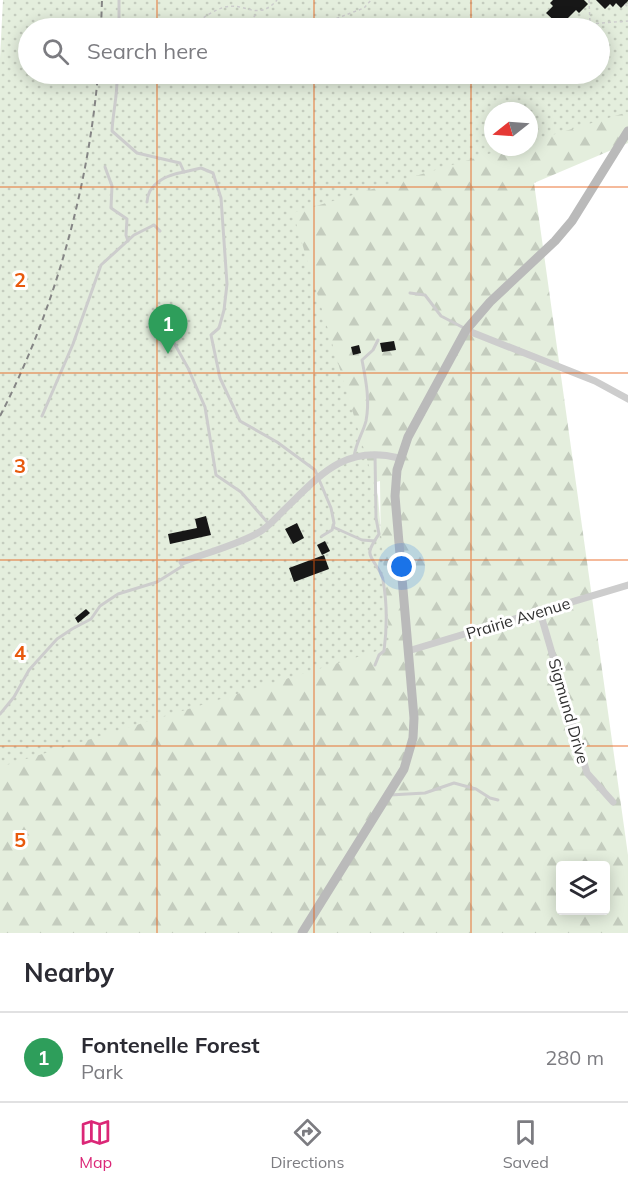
<!DOCTYPE html>
<style>
body{margin:0;font-family:Mulish,sans-serif;background:#f7f7f7;color:#2b2b33}
.controls{position:absolute;right:18px;bottom:18px;display:grid;overflow:hidden;border-radius:6px;box-shadow:0 3px 15px #0003}
.controls button{width:54px;height:54px;display:grid;place-items:center;padding:0;border:0;border-bottom:2px solid #e1e1e2;background:#fff;color:#2b2b33;font:30px sans-serif}
.compass{position:absolute;left:484px;top:102px;width:54px;height:54px;border-radius:50%;background:#fff;box-shadow:0 3px 15px #0003;rotate:253deg}
.you{position:absolute;left:402px;top:567px;width:21px;height:21px;margin:-15px;border:4px solid #fff;border-radius:50%;background:#1a73e8;box-shadow:0 0 0 9px #1a73e833}
.badge{display:grid;place-items:center;width:39px;height:39px;border-radius:50%;background:#db2777;color:#fff;font-size:20px;font-weight:700}
.pin{position:absolute;translate:-50% -50px;filter:drop-shadow(0 2px 3px #0008)}
.pin::after{content:'';position:absolute;top:32px;width:21px;height:18px;background:inherit;clip-path:polygon(0 0,100% 0,50% 100%)}
.list{margin:0;padding:0;list-style:none}
h2{display:flex;justify-content:space-between;align-items:center;height:78px;margin:0;padding:0 24px;font-size:26px}
h2 small{font-size:20px;font-weight:400;color:#7c7c81}
.list li{display:grid;grid-template-columns:39px 1fr auto;gap:18px;align-items:center;box-sizing:border-box;height:90px;padding:0 24px;border-top:2px solid #e1e1e2}
.list b{display:block;font-size:22px;white-space:nowrap}
.list p{margin:0;font-size:20px;white-space:nowrap;color:#7c7c81}
.list em{font-size:20px;font-style:normal;color:#7c7c81}
.icon{flex:none;width:33px;height:33px;fill:none;stroke:currentColor;stroke-width:2;stroke-linecap:round;stroke-linejoin:round}
.map{position:relative;flex:none;width:628px;height:933px;overflow:hidden}
.search{position:absolute;background:#fff;box-shadow:0 3px 15px #0003;left:18px;right:18px;top:18px;height:66px;display:flex;align-items:center;gap:15px;box-sizing:border-box;padding:0 21px;border-radius:33px;color:#7c7c81;font-size:22px}
.sheet{height:168px;background:#fff}
nav{display:flex;justify-content:space-around;align-items:center;box-sizing:border-box;height:84px;border-top:2px solid #e1e1e2;background:#fff;font-size:16px;color:#7c7c81}
nav a{display:grid;justify-items:center;gap:3px}
nav .on{color:#db2777}
.map>svg:first-child{display:block}
.forest{fill:url(#forest-firs);fill-rule:evenodd}
.park{fill:url(#park-dots);fill-rule:evenodd}
.building{fill:#171717}
.lines{fill:none;stroke-linecap:round;stroke-linejoin:round}
.path{stroke:#cdcdcd;stroke-width:1.5;stroke-dasharray:3 3;stroke-linecap:butt}
.service{stroke:#cdcdcd;stroke-width:3}
.minor{stroke:#cdcdcd;stroke-width:7}
.secondary{stroke:#bababa;stroke-width:9}
.rail{stroke:#858585;stroke-width:2;stroke-dasharray:6 4.5;stroke-linecap:butt}
.grid{fill:none;stroke:#e8590c;stroke-width:1.5;stroke-opacity:0.55}
.labels{text-anchor:middle;dominant-baseline:central;stroke-width:6;stroke-linejoin:round;paint-order:stroke}
.street-label{font-size:16px;fill:#303030;stroke:#fff}
.grid-label{font-size:20px;text-anchor:middle;font-weight:bold;fill:#e8590c;stroke:#fff;stroke-width:6;stroke-linejoin:round;paint-order:stroke}
</style>
<div class="map">
<svg width="628" height="933" viewBox="0 0 628 933">
<defs>
<pattern id="forest-firs" width="22" height="20" patternUnits="userSpaceOnUse" patternTransform="scale(1.5)"><rect width="22" height="20" fill="#e4eedd"/><path d="M5 1l3.5 6h-7zM16 11l3.5 6h-7z" fill="#c4ccbe"/></pattern>
<pattern id="park-dots" width="8" height="8" patternUnits="userSpaceOnUse" patternTransform="scale(1.5)"><rect width="8" height="8" fill="#e4eedd"/><path d="M2 2h.1M6 6h.1" fill="none" stroke="#c4ccbe" stroke-width="1.8" stroke-linecap="round"/></pattern>
</defs>
<rect width="100%" height="100%" fill="#fff"/>
<path class="forest" d="M13,0H553L588,4L628,68V143L534,183L628,855V933H0V100ZM28,28H600V74H28ZM493,111H529V147H493ZM380,481L382,637L334,493ZM560,866H606V910H560Z"/>
<path class="park" d="M3,0H628V112L529,142V111H493V147H512L293,213L378,496L390,647L0,767V58ZM28,28H600V74H28Z"/>
<g class="building">
<path d="M553,0H584L588,4L579,13L576,10L560,26L546,13L553,6L550,3Z"/>
<path d="M596,0H628V1L621,8L616,3L613,7L610,4L605,9Z"/>
<path d="M394,341L396,350L382,352L380,343Z"/>
<path d="M359,345L361,353L353,355L351,347Z"/>
<path d="M206,516L211,535L170,544L168,534L197,528L195,519Z"/>
<path d="M297,523L304,538L293,544L285,529Z"/>
<path d="M325,541L330,551L322,555L317,545Z"/>
<path d="M324,555L329,569L294,582L289,568Z"/>
<path d="M86,609L90,613L78,623L75,618Z"/>
</g>
<g class="lines">
<g class="path">
<path d="M589,0L590,24L628,21"/>
<path d="M625,4L628,7"/>
<path d="M189,28C202,20 208,12 225,7C245,2 258,22 277,0"/>
<path d="M255,28L252,20L257,12"/>
<path d="M290,28L306,21L335,19L364,8L371,0"/>
</g>
<g class="service">
<path d="M119,0V28"/>
<path d="M117,74C118,93 113,111 112,131L137,153L180,163L184,172L201,168L213,173L221,198L227,284L224,310L219,328L211,335L220,378L240,421L277,442L315,470L331,508L334,523L332,530L322,536"/>
<path d="M105,167L112,186L111,208L127,219L126,235L128,241"/>
<path d="M147,202C148,183 167,175 184,172"/>
<path d="M410,293L425,295L441,316L464,328"/>
<path d="M163,323L188,368L205,407L216,475L241,492L268,523"/>
<path d="M42,416L73,344L101,265L134,235L154,225L160,231"/>
<path d="M375,454L376,518L379,534C376,539 371,545 370,551C368,558 382,570 383,580C387,602 387,628 384,651L379,655L375,665"/>
<path d="M354,457C356,442 363,433 366,421C370,400 366,381 362,360L373,350L378,340"/>
<path d="M333,527L362,540L375,541"/>
<path d="M0,714L14,697L29,670L57,639L72,629L91,619L100,606L118,594L157,582L181,567L182,564"/>
<path d="M390,795L425,793L454,783L476,789L490,798L498,800"/>
</g>
<g class="minor">
<path d="M466,330L595,381L628,399"/>
<path d="M182,562C206,553 233,546 256,534C267,529 276,518 284,510C320,475 345,444 399,458"/>
<path d="M540,612L587,773L613,802"/>
<path d="M408,651L628,585"/>
</g>
<path class="secondary" d="M302,933L404,769L413,738L414,718L395,496L397,470L408,437L466,330L490,302L555,241L572,221L628,131"/>
<g class="rail">
<path d="M101,28L102,0"/>
<path d="M0,416C54,312 88,190 98,74"/>
</g>
</g>
<path class="grid" d="M157,0V28M314,0V28M471,0V28M157,74V933M314,74V933M471,74V933M0,187H628M0,373H628M0,560H628M0,746H628"/>
<g class="labels">
<g class="street-label">
<text transform="translate(518 618) rotate(-17)">Prairie Avenue</text>
<text transform="translate(569 711) rotate(74)">Sigmund Drive</text>
</g>
</g>
<g class="grid-label">
<text x="20" y="287">2</text>
<text x="20" y="473">3</text>
<text x="20" y="660">4</text>
<text x="20" y="847">5</text>
</g>
</svg>
<div class="controls">
<button><svg class="icon" aria-label="layers" viewBox="0 0 24 24"><path d="M12 4l9 5-9 5-9-5zM3 14l9 5 9-5"/></svg></button>
</div>
<svg class="compass" viewBox="-18 -18 36 36"><path d="M0-13l5 13h-10z" fill="#e53935"/><path d="M0 13l5-13h-10z" fill="#7c7c81"/></svg>
<div class="you"></div>
<div class="pin badge" style="left:168px;top:354px;background:#2e9e5b">1</div>
<div class="search"><svg class="icon" aria-label="search" viewBox="0 0 24 24"><circle cx="10" cy="10" r="6"/><path d="M15 15l6 6"/></svg>Search here</div>
</div>
<section class="sheet">
<h2>Nearby<small></small></h2>
<ul class="list">
<li><span class="badge" style="background:#2e9e5b">1</span><div><b>Fontenelle Forest</b><p>Park</p></div><em>280 m</em></li>
</ul>
</section>
<nav>
<a class="on"><svg class="icon" aria-label="map" viewBox="0 0 24 24"><path d="M3 6l6-2 6 2 6-2v14l-6 2-6-2-6 2zM9 4v14M15 6v14"/></svg>Map</a>
<a><svg class="icon" aria-label="directions" viewBox="0 0 24 24"><path d="M12 3l9 9-9 9-9-9zM9 14v-3h6M13 9l2 2-2 2"/></svg>Directions</a>
<a><svg class="icon" aria-label="saved" viewBox="0 0 24 24"><path d="M7 4h10v16l-5-4-5 4z"/></svg>Saved</a>
</nav>
